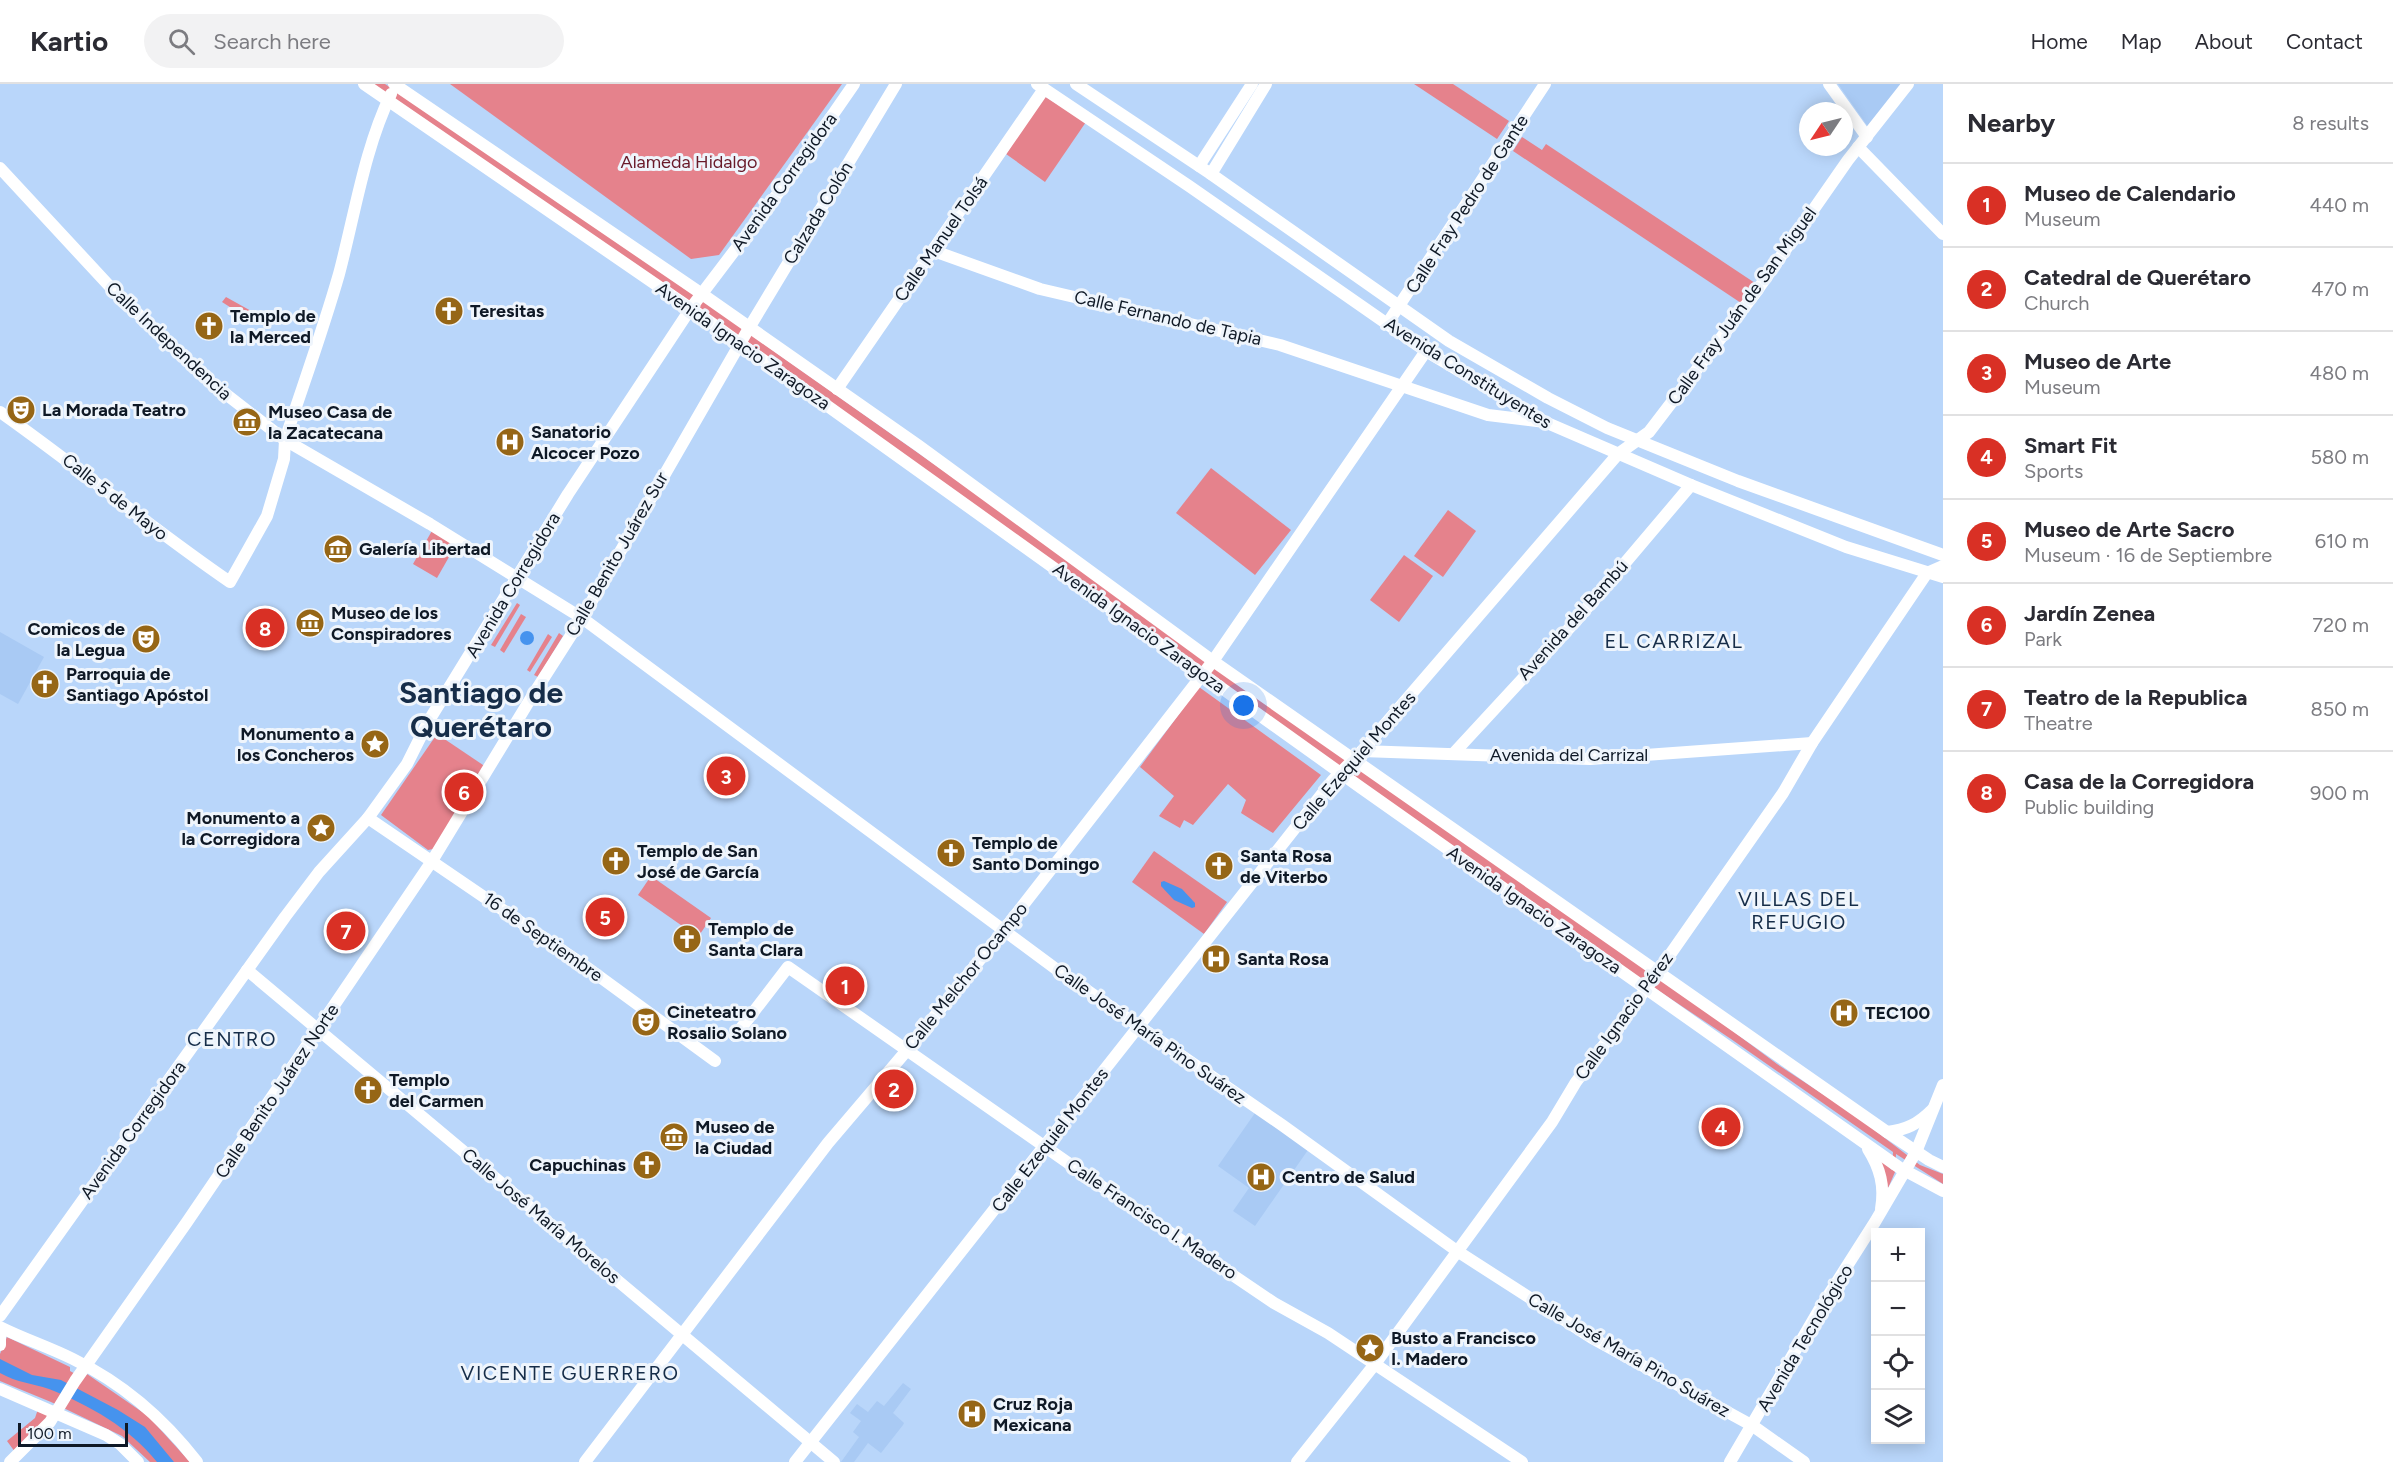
<!DOCTYPE html>
<meta charset="utf-8">
<style>
body{margin:0;font-family:Figtree,sans-serif;background:#f2f2f3;color:#2b2b33}
.controls{position:absolute;right:18px;bottom:18px;display:grid;overflow:hidden;border-radius:0px;box-shadow:0 3px 15px #0003}
.controls button{width:54px;height:54px;display:grid;place-items:center;padding:0;border:0;border-bottom:2px solid #e1e1e2;background:#fff;color:#2b2b33;font:30px sans-serif}
.compass{position:absolute;left:1799px;top:18px;width:54px;height:54px;border-radius:50%;background:#fff;box-shadow:0 3px 15px #0003;rotate:235deg}
.scale{position:absolute;left:18px;bottom:15px;width:110px;box-sizing:border-box;padding-left:6px;border:3px solid #0f1926;border-top:0;font-size:16px;line-height:21px;white-space:nowrap;color:#0f1926;-webkit-text-stroke:4px #eff5fc;paint-order:stroke}
.you{position:absolute;left:1244px;top:622px;width:21px;height:21px;margin:-15px;border:4px solid #fff;border-radius:50%;background:#1a73e8;box-shadow:0 0 0 9px #1a73e833}
.badge{display:grid;place-items:center;width:39px;height:39px;border-radius:50%;background:#d93025;color:#fff;font-size:20px;font-weight:700}
.pin{position:absolute;translate:-50% -50%;border:3px solid #fff;box-shadow:0 2px 6px #0006}
.list{margin:0;padding:0;list-style:none}
h2{display:flex;justify-content:space-between;align-items:center;height:78px;margin:0;padding:0 24px;font-size:26px}
h2 small{font-size:20px;font-weight:400;color:#7c7c81}
.list li{display:grid;grid-template-columns:39px 1fr auto;gap:18px;align-items:center;box-sizing:border-box;height:84px;padding:0 24px;border-top:2px solid #e1e1e2}
.list b{display:block;font-size:22px;white-space:nowrap}
.list p{margin:0;font-size:20px;white-space:nowrap;color:#7c7c81}
.list em{font-size:20px;font-style:normal;color:#7c7c81}
.icon{flex:none;width:33px;height:33px;fill:none;stroke:currentColor;stroke-width:2;stroke-linecap:round;stroke-linejoin:round}
.map{position:relative;flex:none;width:1943px;height:1378px;overflow:hidden}
header{display:flex;align-items:center;gap:36px;box-sizing:border-box;height:84px;padding:0 30px;background:#fff;border-bottom:2px solid #e1e1e2}
header strong{font-size:28px}
nav{display:flex;gap:33px;margin-inline-start:auto;font-size:21px}
.search{width:420px;height:54px;background:#f2f2f3;display:flex;align-items:center;gap:15px;box-sizing:border-box;padding:0 21px;border-radius:33px;color:#7c7c81;font-size:22px}
main{display:flex}
aside{flex:1;background:#fff}
.map>svg:first-child{display:block}
.built{fill:#a9caf4}
.green{fill:#e5828c}
.water{fill:#4693ee}
.lines{fill:none;stroke-linecap:round;stroke-linejoin:round}
.secondary{stroke:#fff;stroke-width:12}
.primary{stroke:#fff;stroke-width:12}
.labels{text-anchor:middle;dominant-baseline:central;stroke-width:6;stroke-linejoin:round;paint-order:stroke}
.park-label{font-size:18px;fill:#691a29;stroke:#eff5fc}
.street-label{font-size:18px;fill:#0f1926;stroke:#eff5fc}
.poi-label{font-size:18px;font-weight:bold;fill:#0f1926;stroke:#eff5fc;text-anchor:start}
.neighbourhood-label{font-size:20px;letter-spacing:1.5px;fill:#162d49;stroke:#eff5fc}
.town-label{font-size:30px;font-weight:bold;fill:#162d49;stroke:#eff5fc}
</style>
<header>
<strong>Kartio</strong>
<div class="search"><svg class="icon" aria-label="search" viewBox="0 0 24 24"><circle cx="10" cy="10" r="6"/><path d="M15 15l6 6"/></svg>Search here</div>
<nav><a>Home</a><a>Map</a><a>About</a><a>Contact</a></nav>
</header>
<main>
<div class="map">
<svg width="1943" height="1378" viewBox="0 0 1943 1378">
<rect width="100%" height="100%" fill="#b9d6fa"/>
<g class="built">
<path d="M1838,0H1902L1869,44Z"/>
<path d="M0,548L44,573L18,620L0,610Z"/>
<path d="M1255,1029L1308,1066L1255,1142L1233,1127L1249,1104L1218,1082Z"/>
<path d="M903,1299L911,1305L893,1329L904,1339L903,1341L881,1369L868,1359L854,1378H841L859,1353L853,1348L861,1337L850,1329L857,1320L868,1328L877,1317L884,1322Z"/>
</g>
<g class="green">
<path d="M370,0H385L567,121L1663,895L1777,980L1856,1032L1920,1081L1943,1090V1100L1896,1070L1895,1088L1886,1109L1877,1073L1892,1086L1893,1068L1731,955L1602,869Z"/>
<path d="M450,0H842L719,171L691,175Z"/>
<path d="M1414,0H1453L1509,37L1497,55Z"/>
<path d="M1044,12L1086,38L1045,98L1006,70Z"/>
<path d="M1522,53L1542,66L1546,60L1755,199L1741,219L1513,67Z"/>
<path d="M226,213L253,228L250,236L222,218Z"/>
<path d="M1211,384L1291,446L1255,491L1176,429Z"/>
<path d="M1448,426L1476,447L1443,493L1414,472Z"/>
<path d="M433,445L457,459L437,494L413,480Z"/>
<path d="M1404,471L1433,492L1399,538L1370,516Z"/>
<path d="M517,519L520,521L495,563L491,561Z"/>
<path d="M521,530L526,533L504,569L500,566Z"/>
<path d="M559,549L563,552L538,593L534,591Z"/>
<path d="M548,550L552,553L530,588L527,586Z"/>
<path d="M1199,603L1321,691L1273,749L1241,729L1246,716L1228,700L1193,741L1184,736L1180,744L1159,732L1174,712L1140,683Z"/>
<path d="M437,650L486,683L433,765L428,766L381,731Z"/>
<path d="M1154,767L1227,818L1204,850L1132,798Z"/>
<path d="M651,792L711,834L698,853L638,811Z"/>
<path d="M7,1253L70,1283V1287L81,1293L87,1290L148,1332L190,1378H150L122,1352L51,1318L0,1297V1270Z"/>
<path d="M38,1325L50,1331L15,1368L7,1357L35,1334Z"/>
</g>
<g class="water">
<circle cx="527" cy="554" r="7"/>
<path d="M1164,797L1182,805L1195,819V823L1192,824L1174,816L1161,802V798Z"/>
<path d="M0,1275L32,1291L61,1296L118,1326L145,1343L174,1378H157C130,1344 89,1321 49,1305C32,1299 18,1299 0,1289Z"/>
</g>
<g class="lines">
<g class="secondary">
<path d="M364,0L706,235L1360,703L1900,1084L1943,1107"/>
<path d="M394,0L702,210L919,362L1213,577L1887,1048L1929,1076L1943,1083"/>
<path d="M1829,0L1867,53"/>
<path d="M1858,63L1943,150"/>
<path d="M1199,82L1252,0"/>
<path d="M0,84L114,207L209,297L285,356L430,440L582,534L1056,885L1282,1041L1457,1167L1592,1254L1753,1342L1804,1378"/>
<path d="M1211,90L1266,0"/>
<path d="M934,167L1040,205L1280,261L1488,331L1545,338"/>
<path d="M1387,240L1545,0"/>
<path d="M837,305L1044,5"/>
<path d="M0,328C78,383 151,444 230,498L267,432L284,375L285,356C303,301 323,246 339,190C355,130 364,66 391,10"/>
<path d="M1362,667L1590,675L1812,659"/>
<path d="M1453,670L1575,538L1691,401"/>
<path d="M368,734L585,882L715,977"/>
<path d="M247,886L834,1378"/>
<path d="M735,952L788,883L1104,1104L1274,1219L1328,1249L1522,1378"/>
<path d="M1887,1048C1906,1046 1918,1040 1932,1026"/>
<path d="M1868,1065C1880,1084 1885,1102 1881,1125"/>
<path d="M0,1232L285,833L319,788L368,734L407,680L428,638L568,410L691,224L782,104L854,0"/>
<path d="M0,1243C24,1255 49,1263 73,1275C122,1299 164,1335 197,1378"/>
<path d="M0,1252V1261"/>
<path d="M0,1305L106,1351L120,1360L138,1378"/>
<path d="M10,1378L50,1338L75,1297L187,1138L432,777L531,614L582,534L749,244L896,0"/>
<path d="M585,1378L828,1059L908,965L1003,847L1213,577L1426,267"/>
<path d="M795,1378L1333,696L1362,667L1618,370L1649,348L1756,208L1848,76L1908,0"/>
<path d="M1297,1378L1375,1280L1552,1038L1576,998L1646,905L1783,709L1812,659L1927,489L1943,482"/>
<path d="M1730,1378L1819,1226L1875,1138L1916,1068L1943,1001"/>
</g>
<g class="primary">
<path d="M1037,0L1189,102L1426,267L1545,338L1691,401L1846,463L1943,493"/>
<path d="M1076,0L1211,90L1449,257L1548,314L1607,344L1738,397L1943,471"/>
</g>
</g>
<defs>
<g id="church-disc" transform="scale(1.5)"><circle r="9.5" fill="#966616" stroke="#eff5fc"/><path d="M-1.2-6h2.4v3.5h3.3v2.4h-3.3V6h-2.4V-.1h-3.3v-2.4h3.3Z" fill="#fff"/></g>
<g id="theatre-disc" transform="scale(1.5)"><circle r="9.5" fill="#966616" stroke="#eff5fc"/><path d="M-5-5.5Q0-4 5-5.5V0Q5 5 0 6Q-5 5-5 0ZM-3.3-2.5H-1v1.5H-3.3ZM1-2.5H3.3v1.5H1ZM-2.8 1Q0 5.5 2.8 1Z" fill="#fff"/></g>
<g id="museum-disc" transform="scale(1.5)"><circle r="9.5" fill="#966616" stroke="#eff5fc"/><path d="M0-6L6-3V-2H-6V-3ZM-5-1h2V3h-2ZM-1-1h2V3h-2ZM3-1h2V3H3ZM-6 4H6V6H-6Z" fill="#fff"/></g>
<g id="hospital-disc" transform="scale(1.5)"><circle r="9.5" fill="#966616" stroke="#eff5fc"/><path d="M-5-5h3v3.5h4V-5h3V5h-3V1.5h-4V5h-3Z" fill="#fff"/></g>
<g id="sight-disc" transform="scale(1.5)"><circle r="9.5" fill="#966616" stroke="#eff5fc"/><path d="M0-6L1.8-2.2L6-1.7L2.9 1.2L3.7 5.4L0 3.3L-3.7 5.4L-2.9 1.2L-6-1.7L-1.8-2.2Z" fill="#fff"/></g>
</defs>
<g fill-rule="evenodd">
<use href="#church-disc" x="449" y="227"/>
<use href="#church-disc" x="209" y="242"/>
<use href="#theatre-disc" x="21" y="326"/>
<use href="#museum-disc" x="247" y="338"/>
<use href="#hospital-disc" x="510" y="358"/>
<use href="#museum-disc" x="338" y="465"/>
<use href="#museum-disc" x="310" y="539"/>
<use href="#theatre-disc" x="146" y="555"/>
<use href="#church-disc" x="45" y="600"/>
<use href="#sight-disc" x="375" y="660"/>
<use href="#sight-disc" x="321" y="744"/>
<use href="#church-disc" x="951" y="769"/>
<use href="#church-disc" x="616" y="777"/>
<use href="#church-disc" x="1219" y="782"/>
<use href="#church-disc" x="687" y="855"/>
<use href="#hospital-disc" x="1216" y="875"/>
<use href="#hospital-disc" x="1844" y="929"/>
<use href="#theatre-disc" x="646" y="938"/>
<use href="#church-disc" x="368" y="1006"/>
<use href="#museum-disc" x="674" y="1053"/>
<use href="#church-disc" x="647" y="1081"/>
<use href="#hospital-disc" x="1261" y="1093"/>
<use href="#sight-disc" x="1370" y="1264"/>
<use href="#hospital-disc" x="972" y="1330"/>
</g>
<g class="labels">
<g class="park-label">
<text x="689" y="78">Alameda Hidalgo</text>
</g>
<g class="street-label">
<text transform="translate(784 98) rotate(-54)">Avenida Corregidora</text>
<text transform="translate(1467 120) rotate(-57)">Calle Fray Pedro de Gante</text>
<text transform="translate(818 129) rotate(-59)">Calzada Colón</text>
<text transform="translate(941 155) rotate(-55)">Calle Manuel Tolsá</text>
<text transform="translate(1742 222) rotate(-54)">Calle Fray Juán de San Miguel</text>
<text transform="translate(1168 234) rotate(13)">Calle Fernando de Tapia</text>
<text transform="translate(169 257) rotate(43)">Calle Independencia</text>
<text transform="translate(743 262) rotate(35)">Avenida Ignacio Zaragoza</text>
<text transform="translate(1468 289) rotate(32)">Avenida Constituyentes</text>
<text transform="translate(115 413) rotate(38)">Calle 5 de Mayo</text>
<text transform="translate(617 470) rotate(-60)">Calle Benito Juárez Sur</text>
<text transform="translate(513 501) rotate(-59)">Avenida Corregidora</text>
<text transform="translate(1573 536) rotate(-48)">Avenida del Bambú</text>
<text transform="translate(1139 544) rotate(36)">Avenida Ignacio Zaragoza</text>
<text x="1569" y="671">Avenida del Carrizal</text>
<text transform="translate(1354 677) rotate(-49)">Calle Ezequiel Montes</text>
<text transform="translate(1534 826) rotate(35)">Avenida Ignacio Zaragoza</text>
<text transform="translate(543 853) rotate(35)">16 de Septiembre</text>
<text transform="translate(966 892) rotate(-51)">Calle Melchor Ocampo</text>
<text transform="translate(1624 932) rotate(-54)">Calle Ignacio Pérez</text>
<text transform="translate(1150 950) rotate(35)">Calle José María Pino Suárez</text>
<text transform="translate(277 1007) rotate(-56)">Calle Benito Juárez Norte</text>
<text transform="translate(133 1046) rotate(-54)">Avenida Corregidora</text>
<text transform="translate(1050 1056) rotate(-52)">Calle Ezequiel Montes</text>
<text transform="translate(541 1132) rotate(40)">Calle José María Morelos</text>
<text transform="translate(1152 1135) rotate(34)">Calle Francisco I. Madero</text>
<text transform="translate(1805 1254) rotate(-59)">Avenida Tecnológico</text>
<text transform="translate(1629 1271) rotate(30)">Calle José María Pino Suárez</text>
</g>
<g class="poi-label">
<text x="470" y="227">Teresitas</text>
<text x="230" y="232">Templo de<tspan x="230" dy="21">la Merced</tspan></text>
<text x="42" y="326">La Morada Teatro</text>
<text x="268" y="328">Museo Casa de<tspan x="268" dy="21">la Zacatecana</tspan></text>
<text x="531" y="348">Sanatorio<tspan x="531" dy="21">Alcocer Pozo</tspan></text>
<text x="359" y="465">Galería Libertad</text>
<text x="331" y="529">Museo de los<tspan x="331" dy="21">Conspiradores</tspan></text>
<text x="125" y="545" text-anchor="end">Comicos de<tspan x="125" dy="21">la Legua</tspan></text>
<text x="66" y="590">Parroquia de<tspan x="66" dy="21">Santiago Apóstol</tspan></text>
<text x="354" y="650" text-anchor="end">Monumento a<tspan x="354" dy="21">los Concheros</tspan></text>
<text x="300" y="734" text-anchor="end">Monumento a<tspan x="300" dy="21">la Corregidora</tspan></text>
<text x="972" y="759">Templo de<tspan x="972" dy="21">Santo Domingo</tspan></text>
<text x="637" y="767">Templo de San<tspan x="637" dy="21">José de García</tspan></text>
<text x="1240" y="772">Santa Rosa<tspan x="1240" dy="21">de Viterbo</tspan></text>
<text x="708" y="845">Templo de<tspan x="708" dy="21">Santa Clara</tspan></text>
<text x="1237" y="875">Santa Rosa</text>
<text x="667" y="928">Cineteatro<tspan x="667" dy="21">Rosalio Solano</tspan></text>
<text x="1865" y="929">TEC100</text>
<text x="389" y="996">Templo<tspan x="389" dy="21">del Carmen</tspan></text>
<text x="695" y="1043">Museo de<tspan x="695" dy="21">la Ciudad</tspan></text>
<text x="626" y="1081" text-anchor="end">Capuchinas</text>
<text x="1282" y="1093">Centro de Salud</text>
<text x="1391" y="1254">Busto a Francisco<tspan x="1391" dy="21">I. Madero</tspan></text>
<text x="993" y="1320">Cruz Roja<tspan x="993" dy="21">Mexicana</tspan></text>
</g>
<g class="neighbourhood-label">
<text x="1674" y="557">EL CARRIZAL</text>
<text x="1799" y="815">VILLAS DEL<tspan x="1799" dy="23">REFUGIO</tspan></text>
<text x="232" y="955">CENTRO</text>
<text x="570" y="1289">VICENTE GUERRERO</text>
</g>
<g class="town-label">
<text x="481" y="608">Santiago de<tspan x="481" dy="34">Querétaro</tspan></text>
</g>
</g>
</svg>
<div class="controls">
<button>+</button>
<button>−</button>
<button><svg class="icon" aria-label="locate" viewBox="0 0 24 24"><circle cx="12" cy="12" r="6"/><path d="M12 2v4M12 18v4M2 12h4M18 12h4"/></svg></button>
<button><svg class="icon" aria-label="layers" viewBox="0 0 24 24"><path d="M12 4l9 5-9 5-9-5zM3 14l9 5 9-5"/></svg></button>
</div>
<svg class="compass" viewBox="-18 -18 36 36"><path d="M0-13l5 13h-10z" fill="#e53935"/><path d="M0 13l5-13h-10z" fill="#7c7c81"/></svg>
<div class="scale">100 m</div>
<div class="you"></div>
<div class="pin badge" style="left:845px;top:902px">1</div>
<div class="pin badge" style="left:894px;top:1005px">2</div>
<div class="pin badge" style="left:726px;top:692px">3</div>
<div class="pin badge" style="left:1721px;top:1043px">4</div>
<div class="pin badge" style="left:605px;top:833px">5</div>
<div class="pin badge" style="left:464px;top:708px">6</div>
<div class="pin badge" style="left:346px;top:847px">7</div>
<div class="pin badge" style="left:265px;top:544px">8</div>
</div>
<aside>
<h2>Nearby<small>8 results</small></h2>
<ul class="list">
<li><span class="badge">1</span><div><b>Museo de Calendario</b><p>Museum</p></div><em>440 m</em></li>
<li><span class="badge">2</span><div><b>Catedral de Querétaro</b><p>Church</p></div><em>470 m</em></li>
<li><span class="badge">3</span><div><b>Museo de Arte</b><p>Museum</p></div><em>480 m</em></li>
<li><span class="badge">4</span><div><b>Smart Fit</b><p>Sports</p></div><em>580 m</em></li>
<li><span class="badge">5</span><div><b>Museo de Arte Sacro</b><p>Museum · 16 de Septiembre</p></div><em>610 m</em></li>
<li><span class="badge">6</span><div><b>Jardín Zenea</b><p>Park</p></div><em>720 m</em></li>
<li><span class="badge">7</span><div><b>Teatro de la Republica</b><p>Theatre</p></div><em>850 m</em></li>
<li><span class="badge">8</span><div><b>Casa de la Corregidora</b><p>Public building</p></div><em>900 m</em></li>
</ul>
</aside>
</main>
